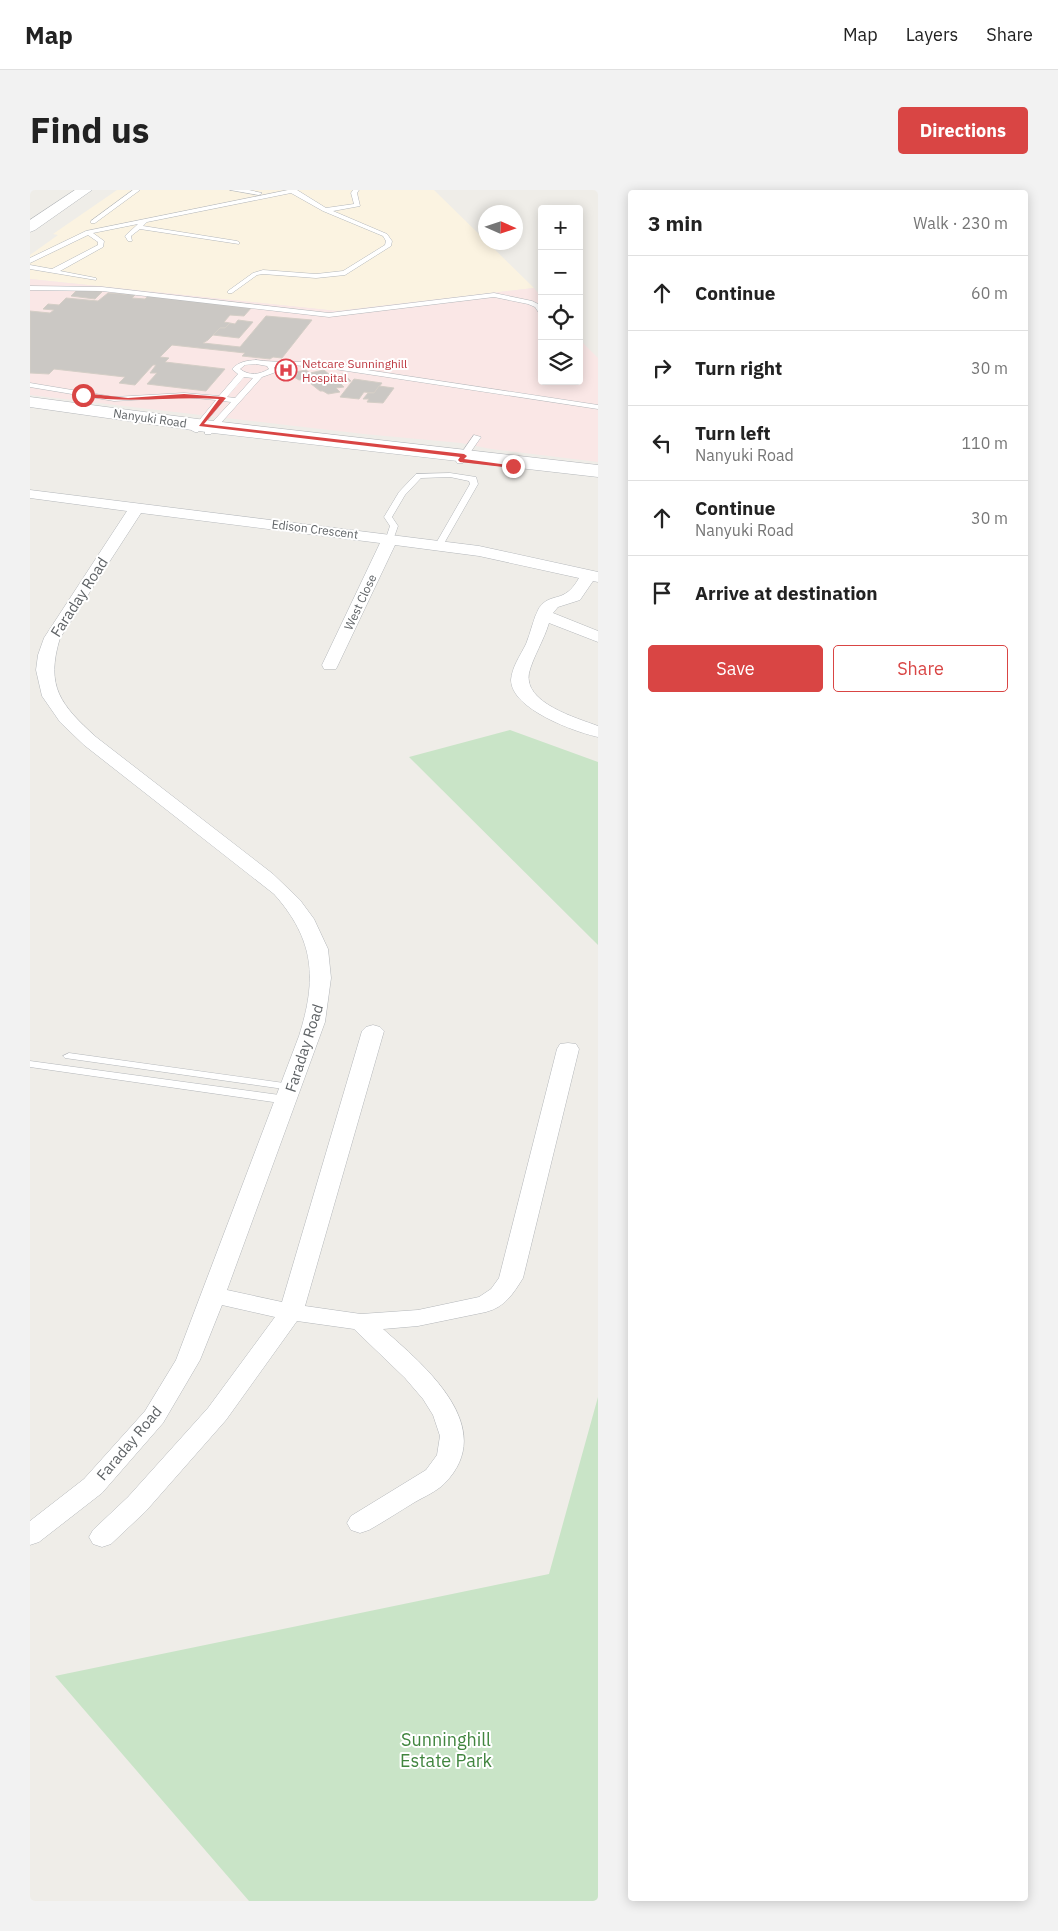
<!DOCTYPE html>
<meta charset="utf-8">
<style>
body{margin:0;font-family:"IBM Plex Sans",sans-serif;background:#f2f2f2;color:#222}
.controls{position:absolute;right:15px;top:15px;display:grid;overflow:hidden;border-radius:5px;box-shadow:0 2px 12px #0003}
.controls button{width:45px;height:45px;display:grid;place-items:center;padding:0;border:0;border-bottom:1px solid #e0e0e0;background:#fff;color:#222;font:25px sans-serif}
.compass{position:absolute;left:448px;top:15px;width:45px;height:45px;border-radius:50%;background:#fff;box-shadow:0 2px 12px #0003;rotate:93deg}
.stop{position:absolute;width:15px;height:15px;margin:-11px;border:4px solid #d94544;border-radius:50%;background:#fff}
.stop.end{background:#d94544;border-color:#fff;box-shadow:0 1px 5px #0008}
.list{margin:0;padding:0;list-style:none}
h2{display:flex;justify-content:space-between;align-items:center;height:65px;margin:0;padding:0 20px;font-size:21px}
h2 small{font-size:16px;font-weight:400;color:#767676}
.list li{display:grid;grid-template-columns:32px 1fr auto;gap:15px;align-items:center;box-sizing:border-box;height:75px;padding:0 20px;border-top:1px solid #e0e0e0}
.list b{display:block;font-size:19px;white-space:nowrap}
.list p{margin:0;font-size:16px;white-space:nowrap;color:#767676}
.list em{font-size:16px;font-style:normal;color:#767676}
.actions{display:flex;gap:10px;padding:15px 20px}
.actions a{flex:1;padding:11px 0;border:1px solid #d94544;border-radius:5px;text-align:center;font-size:18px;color:#d94544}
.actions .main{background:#d94544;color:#fff}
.icon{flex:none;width:28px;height:28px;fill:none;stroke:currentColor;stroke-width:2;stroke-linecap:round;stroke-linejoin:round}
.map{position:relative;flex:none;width:568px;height:1711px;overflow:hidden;border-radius:5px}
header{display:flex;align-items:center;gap:30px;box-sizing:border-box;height:70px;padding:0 25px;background:#fff;border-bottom:1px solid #e0e0e0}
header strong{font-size:24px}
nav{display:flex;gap:28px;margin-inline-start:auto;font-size:18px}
.intro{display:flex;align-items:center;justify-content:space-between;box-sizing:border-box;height:120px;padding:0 30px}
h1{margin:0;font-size:35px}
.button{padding:12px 22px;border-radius:5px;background:#d94544;color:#fff;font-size:18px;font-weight:700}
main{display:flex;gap:30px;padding:0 30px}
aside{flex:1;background:#fff;border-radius:5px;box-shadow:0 2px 12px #0003}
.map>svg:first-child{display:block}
.commercial{fill:#fbf3e1}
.medical{fill:#fae7e6}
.green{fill:#c9e4c7}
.building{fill:#cbc8c4;stroke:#d4cec6}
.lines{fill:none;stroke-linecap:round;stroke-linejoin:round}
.service-casing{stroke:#b4b7ba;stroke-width:1}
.minor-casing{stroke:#b4b7ba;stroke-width:1}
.secondary-casing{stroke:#b4b7ba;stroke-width:1}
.service{fill:#fff;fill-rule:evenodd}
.minor{fill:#fff;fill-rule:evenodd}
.secondary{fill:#fff;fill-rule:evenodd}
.route{fill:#d94544}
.labels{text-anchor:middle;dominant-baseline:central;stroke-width:4;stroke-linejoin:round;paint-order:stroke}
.far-health-label{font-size:12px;fill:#be3a42;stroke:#fff;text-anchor:start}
.far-street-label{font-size:12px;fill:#5f6366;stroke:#fff}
.street-label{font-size:15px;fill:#5f6366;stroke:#fff}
.near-park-label{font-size:18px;fill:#41853f;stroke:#fff}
</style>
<header>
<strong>Map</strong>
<nav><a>Map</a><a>Layers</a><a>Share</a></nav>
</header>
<div class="intro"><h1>Find us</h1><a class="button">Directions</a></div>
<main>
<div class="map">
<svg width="568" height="1711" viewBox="0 0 568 1711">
<rect width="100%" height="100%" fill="#efede8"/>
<path class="commercial" d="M87,0H404L504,98L307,121L0,89V65L28,45L23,44Z"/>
<path class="medical" d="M0,89L307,121L504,98L512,108V191H549V149L568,168V272L461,259L431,253L334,244L0,205Z"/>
<g class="green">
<path d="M480,540L568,572V755L379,567Z"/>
<path d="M568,1207V1711H219L25,1486L519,1384Z"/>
</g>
<g class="building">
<path d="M47,100L72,102L65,109L41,106Z"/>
<path d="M78,103L105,105L102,108L115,109L118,106L222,117L214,126L200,125L194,132L200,133L195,138H190L178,150L173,153L210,157L236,126L282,130L252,168L243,167L240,169L212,166L215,163L142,155L130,167L139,168L135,172L195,179L176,201L117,194L127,183H120L126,175H123L105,195L89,193L95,187L24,179L19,184L0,183V121L20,123L24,120L13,119L18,114L29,115L36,108L68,111Z"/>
<path d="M208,130L223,132L209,148L183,145L190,138H195L200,133L205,134Z"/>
<path d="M276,180L280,183L294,180L301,186L313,184L321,191L310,193L314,197L306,198L310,202L298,204L293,201H290L275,189L269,190L264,187L263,185L268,184L265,182Z"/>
<path d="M324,189L352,193L344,203L334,202L329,209L310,207Z"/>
<path d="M349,196L364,198L353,213L337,212L339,209H333L338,203H344Z"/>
</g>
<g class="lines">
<g class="service-casing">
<g id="service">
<path d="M103,0H110L65,33H61V31Z"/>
<path d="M200,0H219L232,3L229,5Z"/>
<path d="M258,0H267L296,18L324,14L321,3L323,0H329L327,3L330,16L303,21L357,44L362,51L361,56L315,85L286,88L233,84L227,85L202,103H198V101L223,83L233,80L286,84L313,81L355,55L356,51L353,46L293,21L261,3L117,32L113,36L207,51L209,52V54L110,39L101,46L102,51H98L95,46L108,34L63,43L74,51L73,57L30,81L66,88V90L0,79V75L22,79L68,55V52L58,45L0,73V68L56,41Z"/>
<path d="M0,96L72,97L299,123L464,103L502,111L510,115L512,124L509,123L505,117L498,114L464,107L299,127L72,101L0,100Z"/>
<path d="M226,170C247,173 269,171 291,173L568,215V219L291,177L259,175L244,177L246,182L232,187L181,244H175V240L201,212L193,211L168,242H165L161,240L186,210L154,207L84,211L0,197V193L84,207L154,203L189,206L208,184L202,179C210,171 216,171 226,170ZM226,174L237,176L239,179C229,185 219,186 210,179L215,175ZM214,187L223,188L205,208L197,207Z"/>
<path d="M444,245L451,247L433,273H427L426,271Z"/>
<path d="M420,283L446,287L448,294L412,357L405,355L440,294L439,291L420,287L391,288L375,305L362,327L368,336L363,350H357L356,348L360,336L354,327L369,302L386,284Z"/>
<path d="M39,863L261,894L267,897L261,900L35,868L33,866Z"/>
<path d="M0,871L257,906L263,910L257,914L0,877Z"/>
</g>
</g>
<g class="minor-casing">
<path id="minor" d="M0,300L449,356L568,382V392L563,391L550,410L528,417L523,423L568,441V452L519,433C514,450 503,467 499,483C493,513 547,528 568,536V547C545,542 481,519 481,490C482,477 490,466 496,454C501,442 503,429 509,418C521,401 534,415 549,388L449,366L365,355L308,475L306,479H294L292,475L350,353L111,323L30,448C15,497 31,515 66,547L243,684L270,710L284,729L298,759L301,788L295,832L197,1100L252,1112L332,841L336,837L343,835L350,837L354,841L275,1116L331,1124L388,1120L449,1107L461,1099L469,1088L527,859L530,854L538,853L546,854L549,859L493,1088C483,1104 475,1117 456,1122L388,1136L353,1139C394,1175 470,1238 414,1294C407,1301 394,1307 385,1312C370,1321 355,1331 339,1340L330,1343L321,1340L317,1333L321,1326L396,1280L407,1265L410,1246L403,1225L393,1209L375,1188L324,1139L267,1131L196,1230L116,1321L81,1354L72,1357L63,1354L59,1347L63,1340L98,1307L178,1218L245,1127L192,1115L170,1170L133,1233L72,1303L9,1352L0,1355V1331L54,1289L115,1221L146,1170L269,846C287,789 285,750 244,704L54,555L30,532L12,506L6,480L8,465L14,448L97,321L0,308Z"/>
</g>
<g class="secondary-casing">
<g id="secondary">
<path d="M45,0H62L5,40L0,42V30Z"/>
<path d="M0,207L183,231L568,275V287L183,243L0,217Z"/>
</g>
</g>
<use href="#service" class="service"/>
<use href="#minor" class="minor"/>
<use href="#secondary" class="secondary"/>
</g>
<path class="route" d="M53,203L98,208L154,204L193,207L196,208L174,234L434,264L437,266L434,269L486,276L483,278L430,272L428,270L430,267L169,236L189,209C143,206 97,214 51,206Z"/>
<defs>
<g id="hospital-ring" transform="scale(1.125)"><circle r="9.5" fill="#fff" stroke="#e0444e" stroke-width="1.5"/><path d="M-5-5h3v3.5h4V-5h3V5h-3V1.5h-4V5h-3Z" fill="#e0444e"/></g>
</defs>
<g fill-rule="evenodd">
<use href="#hospital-ring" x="256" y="180"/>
</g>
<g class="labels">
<g class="far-health-label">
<text x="272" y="173">Netcare Sunninghill<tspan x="272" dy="14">Hospital</tspan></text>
</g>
<g class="far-street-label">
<text transform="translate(120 228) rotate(8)">Nanyuki Road</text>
<text transform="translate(285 339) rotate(7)">Edison Crescent</text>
<text transform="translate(330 412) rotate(-65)">West Close</text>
</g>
<g class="street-label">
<text transform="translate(49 407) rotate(-57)">Faraday Road</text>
<text transform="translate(274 858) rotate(-72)">Faraday Road</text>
<text transform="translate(99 1253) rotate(-50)">Faraday Road</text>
</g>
<g class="near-park-label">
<text x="416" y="1549">Sunninghill<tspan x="416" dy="21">Estate Park</tspan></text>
</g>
</g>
</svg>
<div class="controls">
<button>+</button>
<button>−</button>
<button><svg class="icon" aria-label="locate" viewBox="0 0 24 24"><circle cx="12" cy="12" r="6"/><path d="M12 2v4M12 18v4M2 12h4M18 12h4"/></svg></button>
<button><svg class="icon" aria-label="layers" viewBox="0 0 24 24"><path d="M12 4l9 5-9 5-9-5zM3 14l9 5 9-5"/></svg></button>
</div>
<svg class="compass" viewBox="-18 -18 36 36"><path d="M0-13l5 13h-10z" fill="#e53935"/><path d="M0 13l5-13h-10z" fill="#767676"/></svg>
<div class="stop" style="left:53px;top:205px"></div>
<div class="stop end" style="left:483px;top:276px"></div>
</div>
<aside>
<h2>3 min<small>Walk · 230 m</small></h2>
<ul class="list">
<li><svg class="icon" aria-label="ahead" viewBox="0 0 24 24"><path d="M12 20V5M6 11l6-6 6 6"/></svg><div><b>Continue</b></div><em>60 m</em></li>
<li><svg class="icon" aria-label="right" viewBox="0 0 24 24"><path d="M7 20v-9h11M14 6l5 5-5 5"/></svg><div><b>Turn right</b></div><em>30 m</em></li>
<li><svg class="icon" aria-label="left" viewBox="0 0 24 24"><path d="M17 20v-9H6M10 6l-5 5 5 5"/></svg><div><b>Turn left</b><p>Nanyuki Road</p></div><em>110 m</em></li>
<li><svg class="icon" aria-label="ahead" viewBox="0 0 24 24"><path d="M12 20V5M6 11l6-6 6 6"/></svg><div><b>Continue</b><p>Nanyuki Road</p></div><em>30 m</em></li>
<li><svg class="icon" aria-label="arrive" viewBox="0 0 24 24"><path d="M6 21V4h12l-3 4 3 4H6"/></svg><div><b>Arrive at destination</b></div></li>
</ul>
<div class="actions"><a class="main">Save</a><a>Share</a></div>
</aside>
</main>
